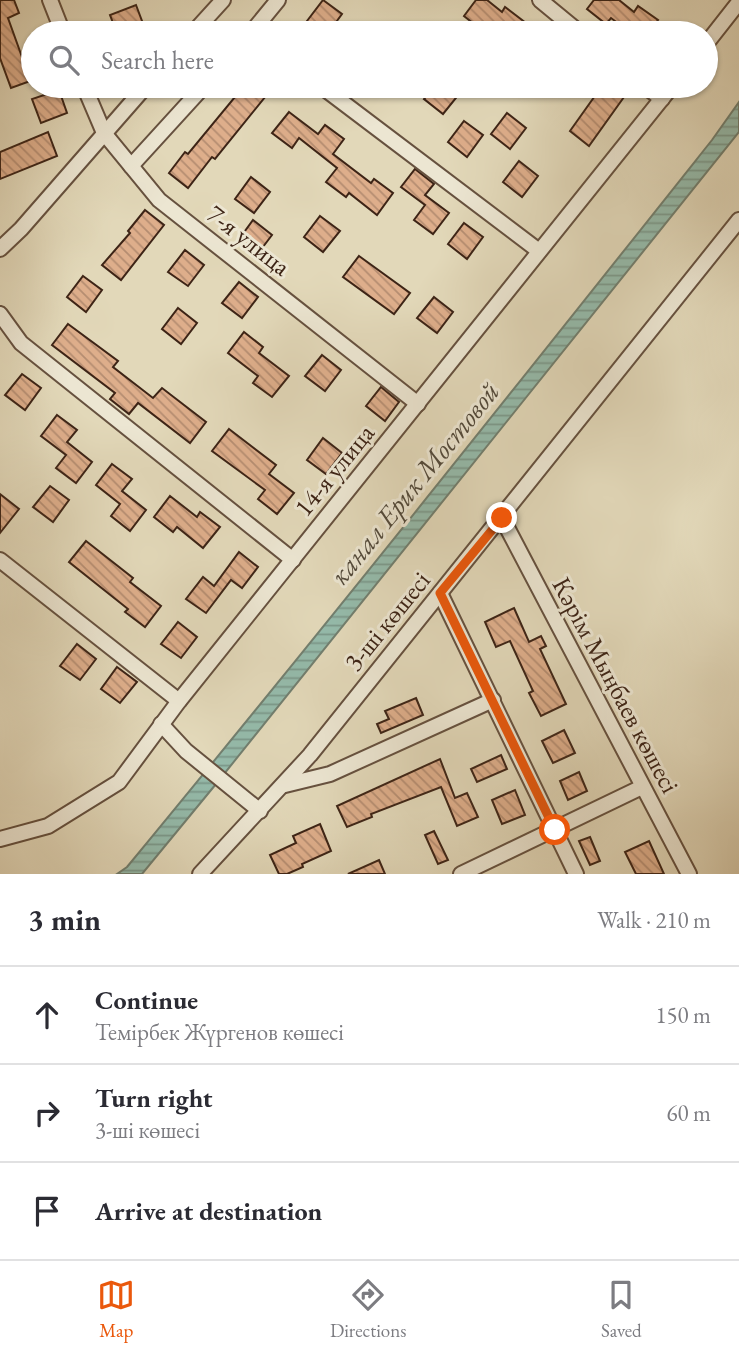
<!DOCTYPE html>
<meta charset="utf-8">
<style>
body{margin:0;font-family:"EB Garamond",serif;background:#f7f7f7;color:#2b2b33}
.stop{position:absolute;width:21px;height:21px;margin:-16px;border:5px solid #ea580c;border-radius:50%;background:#fff}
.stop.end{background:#ea580c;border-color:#fff;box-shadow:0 2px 7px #0008}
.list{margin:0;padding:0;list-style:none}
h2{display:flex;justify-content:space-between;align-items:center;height:91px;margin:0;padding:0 28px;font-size:30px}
h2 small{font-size:23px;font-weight:400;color:#7c7c81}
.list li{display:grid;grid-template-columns:46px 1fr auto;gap:21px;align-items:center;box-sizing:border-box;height:98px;padding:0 28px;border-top:2px solid #e1e1e2}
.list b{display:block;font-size:26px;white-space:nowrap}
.list p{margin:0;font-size:23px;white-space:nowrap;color:#7c7c81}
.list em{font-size:23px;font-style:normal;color:#7c7c81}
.icon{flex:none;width:38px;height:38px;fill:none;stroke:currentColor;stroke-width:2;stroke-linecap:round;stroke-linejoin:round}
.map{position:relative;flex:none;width:739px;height:874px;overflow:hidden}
.search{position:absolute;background:#fff;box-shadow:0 2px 5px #0004;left:21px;right:21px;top:21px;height:77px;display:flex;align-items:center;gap:18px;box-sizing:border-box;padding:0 24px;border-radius:38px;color:#7c7c81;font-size:26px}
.sheet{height:385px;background:#fff}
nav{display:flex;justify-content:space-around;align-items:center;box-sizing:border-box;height:98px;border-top:2px solid #e1e1e2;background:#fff;font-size:19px;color:#7c7c81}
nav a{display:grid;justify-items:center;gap:4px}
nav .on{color:#ea580c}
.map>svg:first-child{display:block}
.water{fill:url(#water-rules);stroke:#727f6f;stroke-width:2}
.building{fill:url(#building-back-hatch);stroke:#3d2416;stroke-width:2}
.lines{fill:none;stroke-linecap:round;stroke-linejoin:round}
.minor-casing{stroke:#66513f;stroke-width:18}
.minor{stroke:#ece6d2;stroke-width:14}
.route{stroke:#ea580c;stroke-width:9}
.labels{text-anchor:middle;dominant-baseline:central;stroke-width:6;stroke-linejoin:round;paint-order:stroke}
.street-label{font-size:26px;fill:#3d2416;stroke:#ece6d2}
.water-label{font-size:28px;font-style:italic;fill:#534a3b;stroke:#ece6d2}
</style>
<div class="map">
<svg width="739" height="874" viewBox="0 0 739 874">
<defs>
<pattern id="water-rules" width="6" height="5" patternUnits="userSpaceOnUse" patternTransform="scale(1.75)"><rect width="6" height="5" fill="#95bbab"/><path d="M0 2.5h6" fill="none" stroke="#7b988a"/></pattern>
<pattern id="building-back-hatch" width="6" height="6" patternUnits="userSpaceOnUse" patternTransform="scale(1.75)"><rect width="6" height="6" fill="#deae8b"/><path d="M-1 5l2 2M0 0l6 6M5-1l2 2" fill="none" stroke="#b58d71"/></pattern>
</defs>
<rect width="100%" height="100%" fill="#e2d8b9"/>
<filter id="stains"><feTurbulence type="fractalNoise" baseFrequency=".00286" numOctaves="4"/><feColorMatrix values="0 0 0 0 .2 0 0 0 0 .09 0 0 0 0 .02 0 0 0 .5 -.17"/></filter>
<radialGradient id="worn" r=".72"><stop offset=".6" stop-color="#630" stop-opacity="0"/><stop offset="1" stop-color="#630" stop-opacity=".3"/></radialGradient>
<path class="water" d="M739,102V132L216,784L142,874H117L127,867C325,627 518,384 712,140Z"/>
<g class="building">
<path d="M0,0H14L19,13L8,18L22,57L28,55L33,67V80L11,88L0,58Z"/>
<path d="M323,0L342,14L328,33H324L307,21Z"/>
<path d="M476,0H487L502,12L505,7L539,33H496L487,26L483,31L464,16Z"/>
<path d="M594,0H619L634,12L638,6L658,20L648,33H631L611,18L606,24L587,9Z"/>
<path d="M136,5L145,29L134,33H117L110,15Z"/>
<path d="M244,86H274L215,159L212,157L188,188L169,173L185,152L188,154Z"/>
<path d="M435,86H451L460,93L443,114L424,99Z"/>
<path d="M602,86H624L629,90L589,146L570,131Z"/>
<path d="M59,90L67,113L41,123L32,99Z"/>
<path d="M289,112L318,134L325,125L344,139L333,154L371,183L374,179L393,193L377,215L349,193L346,197L326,182L337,168L299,138L292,148L272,133Z"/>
<path d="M507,113L526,128L510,149L491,134Z"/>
<path d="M464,121L483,135L467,157L448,142Z"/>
<path d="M48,132L57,156L0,179V152Z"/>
<path d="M519,161L538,176L522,197L503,182Z"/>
<path d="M415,169L434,184L425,195L449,213L433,234L414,220L425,205L401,187Z"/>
<path d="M251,177L270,192L254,213L235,199Z"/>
<path d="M145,210L164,225L121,280L102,265L130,233L128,231Z"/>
<path d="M320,216L340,231L323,252L304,237Z"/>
<path d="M253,220L272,235L256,256L237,242Z"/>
<path d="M464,223L483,237L467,259L448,244Z"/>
<path d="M185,250L204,265L188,286L168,272Z"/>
<path d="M359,256L410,293L394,314L343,277Z"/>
<path d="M83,276L102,290L86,312L67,297Z"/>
<path d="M239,282L258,297L242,318L222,303Z"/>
<path d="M434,297L453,312L437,333L417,318Z"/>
<path d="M178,308L197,323L181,344L162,329Z"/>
<path d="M68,324L118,361L113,367L153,398L162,388L206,422L190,443L138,403L129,414L110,399L115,393L52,345Z"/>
<path d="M244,332L263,347L259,353L289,376L272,397L253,383L258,376L228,353Z"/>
<path d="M322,355L341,370L325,391L305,376Z"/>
<path d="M22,374L41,388L25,410L5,395Z"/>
<path d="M381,387L399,402L385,421L366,406Z"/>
<path d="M57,415L77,430L67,442L92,462L76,483L56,468L66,455L41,436Z"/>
<path d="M229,429L276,465L269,474L294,493L277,514L258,499L265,490L212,451Z"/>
<path d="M323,438L342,453L326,474L307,460Z"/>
<path d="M112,464L132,479L122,491L146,510L130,531L111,516L120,504L96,485Z"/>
<path d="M50,486L69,500L53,522L33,507Z"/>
<path d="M0,494L19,509L0,533Z"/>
<path d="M170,496L197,517L200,512L220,527L203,548L177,527L173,532L154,517Z"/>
<path d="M86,541L133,578L130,582L161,606L145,627L125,612L128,609L69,562Z"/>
<path d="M239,552L258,567L242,588L231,580L206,613L186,599L203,577L214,586Z"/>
<path d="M514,608L529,642L541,636L546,646L540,649L566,704L541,716L529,693L533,691L510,641L496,647L485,622Z"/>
<path d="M178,622L197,637L181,658L161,644Z"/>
<path d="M77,644L96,659L80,680L60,666Z"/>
<path d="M117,667L137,682L120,703L101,689Z"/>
<path d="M416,698L423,715L381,733L377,724L389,719L385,711Z"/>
<path d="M564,730L575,753L553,763L542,741Z"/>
<path d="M501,755L507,769L477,782L471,769Z"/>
<path d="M440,759L455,798L467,793L478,817L457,826L441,787L371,814L372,817L347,827L337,806Z"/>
<path d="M579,772L587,791L568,800L560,781Z"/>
<path d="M515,790L525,815L502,824L492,800Z"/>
<path d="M320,824L331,851L302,864L303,867L287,874H279L270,855L296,843L293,836Z"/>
<path d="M434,831L448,860L438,864L425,835Z"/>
<path d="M590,837L600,861L590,865L579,841Z"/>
<path d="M649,841L664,874H636L625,852Z"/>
<path d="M379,860L385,874H348Z"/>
</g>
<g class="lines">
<g class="minor-casing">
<g id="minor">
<path d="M50,0L63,33"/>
<path d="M540,0L580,33"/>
<path d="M193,33L223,0"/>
<path d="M251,33L278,0"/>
<path d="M706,44L739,2"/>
<path d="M84,86L104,133L159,200L418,404"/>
<path d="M321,86L539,251"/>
<path d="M645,86L662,99"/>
<path d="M131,166L204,86"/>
<path d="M0,249L21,229L146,86"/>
<path d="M0,314L21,343L293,560"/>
<path d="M502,518L689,874"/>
<path d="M0,560L179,701"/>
<path d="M440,593L576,874"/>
<path d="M161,724L186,751L260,811"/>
<path d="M285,785L330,774L493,700"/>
<path d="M0,839L48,826L119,782L179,701L672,86"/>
<path d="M200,874L310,755L739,220"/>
<path d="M461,874L642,787"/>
</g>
</g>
<use href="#minor" class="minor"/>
</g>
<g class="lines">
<path class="route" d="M502,518L440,593L555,830"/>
</g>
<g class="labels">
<g class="street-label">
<text transform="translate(249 240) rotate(38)">7-я улица</text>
<text transform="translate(334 470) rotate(-51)">14-я улица</text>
<text transform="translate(387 621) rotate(-51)">3-ші көшесі</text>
<text transform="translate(616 685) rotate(62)">Кәрім Мыңбаев көшесі</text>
</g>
<g class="water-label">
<text transform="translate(414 483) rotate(-51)">канал Ерик Мостовой</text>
</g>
</g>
<rect width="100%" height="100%" filter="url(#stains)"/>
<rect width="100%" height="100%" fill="url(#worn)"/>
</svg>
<div class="stop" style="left:555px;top:830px"></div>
<div class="stop end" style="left:502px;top:518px"></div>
<div class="search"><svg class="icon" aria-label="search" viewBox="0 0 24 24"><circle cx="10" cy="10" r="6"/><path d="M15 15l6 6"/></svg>Search here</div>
</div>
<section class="sheet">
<h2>3 min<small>Walk · 210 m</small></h2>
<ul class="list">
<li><svg class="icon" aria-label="ahead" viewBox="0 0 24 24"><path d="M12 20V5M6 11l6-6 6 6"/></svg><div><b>Continue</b><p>Темірбек Жүргенов көшесі</p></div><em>150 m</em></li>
<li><svg class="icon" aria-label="right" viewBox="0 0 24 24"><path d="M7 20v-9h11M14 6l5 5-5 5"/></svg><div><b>Turn right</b><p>3-ші көшесі</p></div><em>60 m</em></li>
<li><svg class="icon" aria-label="arrive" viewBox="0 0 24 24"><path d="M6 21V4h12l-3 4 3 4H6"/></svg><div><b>Arrive at destination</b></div></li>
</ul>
</section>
<nav>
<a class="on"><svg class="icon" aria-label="map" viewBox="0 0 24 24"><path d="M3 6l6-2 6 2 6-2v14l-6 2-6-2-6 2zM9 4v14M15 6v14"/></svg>Map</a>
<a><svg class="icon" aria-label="directions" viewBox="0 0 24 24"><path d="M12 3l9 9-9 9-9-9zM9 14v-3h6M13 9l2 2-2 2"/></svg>Directions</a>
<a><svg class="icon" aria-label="saved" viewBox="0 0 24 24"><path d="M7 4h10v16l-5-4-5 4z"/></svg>Saved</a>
</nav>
